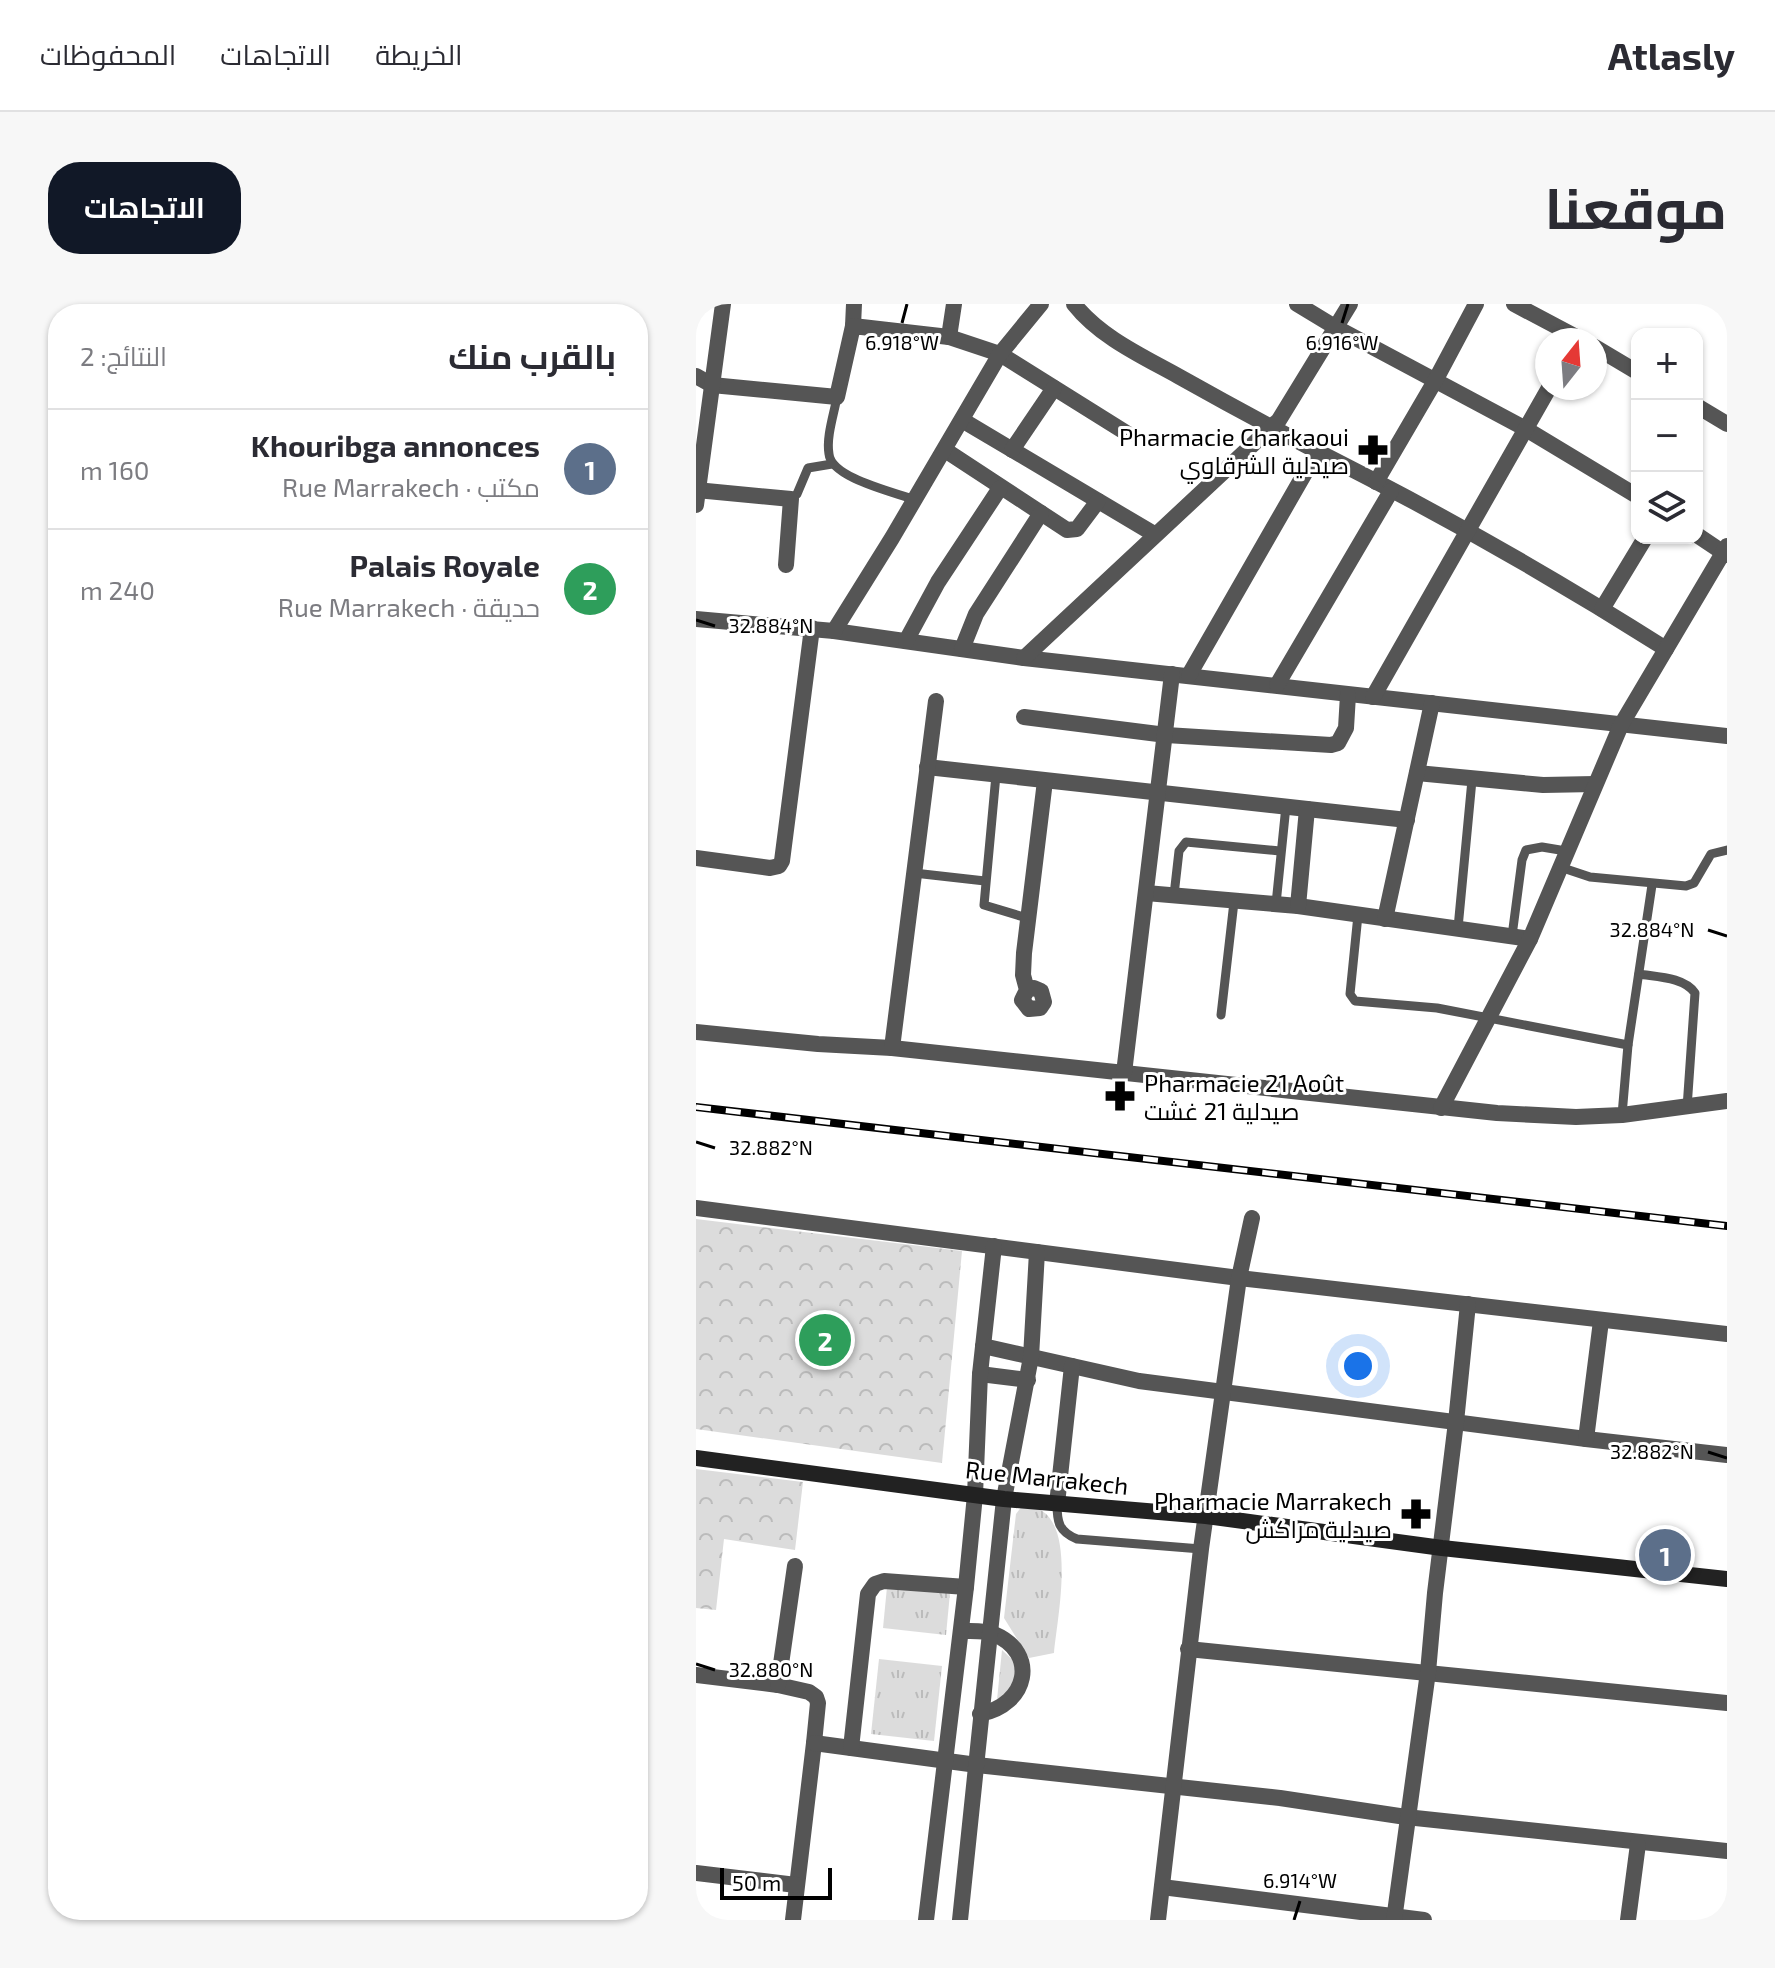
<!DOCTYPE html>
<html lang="ar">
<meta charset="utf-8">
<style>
body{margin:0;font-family:"Exo 2",Cairo,sans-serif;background:#f7f7f7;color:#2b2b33;direction:rtl}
.controls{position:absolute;right:24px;top:24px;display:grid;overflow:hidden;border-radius:16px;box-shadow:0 2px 6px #0004}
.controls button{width:72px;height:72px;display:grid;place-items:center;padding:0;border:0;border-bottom:2px solid #e1e1e2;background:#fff;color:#2b2b33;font:40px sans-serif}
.compass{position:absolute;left:839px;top:24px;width:72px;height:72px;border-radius:50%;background:#fff;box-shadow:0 2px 6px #0004;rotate:17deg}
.scale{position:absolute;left:24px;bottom:20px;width:112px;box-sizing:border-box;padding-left:8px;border:4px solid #000;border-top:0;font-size:22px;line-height:28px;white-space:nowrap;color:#000;-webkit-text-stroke:6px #fff;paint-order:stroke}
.you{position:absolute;left:662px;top:1062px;width:28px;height:28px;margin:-20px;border:6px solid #fff;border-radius:50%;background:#1a73e8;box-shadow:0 0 0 12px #1a73e833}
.badge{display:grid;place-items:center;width:52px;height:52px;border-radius:50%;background:#111827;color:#fff;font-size:26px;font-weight:700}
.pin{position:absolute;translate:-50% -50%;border:4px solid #fff;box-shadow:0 2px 8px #0006}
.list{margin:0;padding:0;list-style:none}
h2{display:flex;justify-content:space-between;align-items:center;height:104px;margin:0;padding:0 32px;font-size:34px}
h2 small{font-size:26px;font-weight:400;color:#7c7c81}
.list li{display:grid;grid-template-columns:52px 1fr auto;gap:24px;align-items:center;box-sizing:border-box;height:120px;padding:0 32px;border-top:2px solid #e1e1e2}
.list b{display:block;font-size:30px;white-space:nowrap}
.list p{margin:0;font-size:26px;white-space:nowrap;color:#7c7c81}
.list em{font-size:26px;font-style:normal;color:#7c7c81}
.icon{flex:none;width:44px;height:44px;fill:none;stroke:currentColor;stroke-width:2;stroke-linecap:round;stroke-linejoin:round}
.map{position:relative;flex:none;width:1031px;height:1616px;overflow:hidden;direction:ltr;border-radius:32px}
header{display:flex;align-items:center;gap:48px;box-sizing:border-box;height:112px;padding:0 40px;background:#fff;border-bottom:2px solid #e1e1e2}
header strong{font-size:38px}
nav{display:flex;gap:44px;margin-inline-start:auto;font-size:28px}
.intro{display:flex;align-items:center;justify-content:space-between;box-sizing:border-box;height:192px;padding:0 48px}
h1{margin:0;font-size:56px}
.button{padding:20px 36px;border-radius:32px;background:#111827;color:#fff;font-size:28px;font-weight:700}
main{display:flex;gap:48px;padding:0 48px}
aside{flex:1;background:#fff;border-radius:32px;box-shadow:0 2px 6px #0004}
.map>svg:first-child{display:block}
.grass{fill:url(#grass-tufts)}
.park{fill:url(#park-crowns)}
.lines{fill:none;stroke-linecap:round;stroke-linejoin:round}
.lane{stroke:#555;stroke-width:9}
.street{stroke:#555;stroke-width:16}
.secondary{stroke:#222;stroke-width:16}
.rail-casing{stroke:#000;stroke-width:8}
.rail{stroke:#fff;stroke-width:5;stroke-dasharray:15;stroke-linecap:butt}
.ticks{fill:none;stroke:#000;stroke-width:3}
.labels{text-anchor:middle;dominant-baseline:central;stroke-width:6;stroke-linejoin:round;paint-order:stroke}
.poi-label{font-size:24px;fill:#000;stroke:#fff;text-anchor:end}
.street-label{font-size:24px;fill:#000;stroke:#fff}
.ticks-label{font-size:20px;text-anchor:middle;fill:#000;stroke:#fff;stroke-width:6;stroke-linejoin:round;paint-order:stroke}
</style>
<header>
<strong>Atlasly</strong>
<nav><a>الخريطة</a><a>الاتجاهات</a><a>المحفوظات</a></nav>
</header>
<div class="intro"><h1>موقعنا</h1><a class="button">الاتجاهات</a></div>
<main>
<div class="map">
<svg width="1031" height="1616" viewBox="0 0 1031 1616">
<defs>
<pattern id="grass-tufts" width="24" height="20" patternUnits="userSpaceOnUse" patternTransform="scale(2)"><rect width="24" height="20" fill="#dcdcdc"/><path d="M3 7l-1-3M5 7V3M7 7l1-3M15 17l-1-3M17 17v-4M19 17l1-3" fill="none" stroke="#bbb"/></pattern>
<pattern id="park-crowns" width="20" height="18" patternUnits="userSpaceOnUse" patternTransform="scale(2)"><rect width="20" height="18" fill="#dcdcdc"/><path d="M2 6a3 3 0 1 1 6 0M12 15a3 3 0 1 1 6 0" fill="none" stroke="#bbb"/></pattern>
</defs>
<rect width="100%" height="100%" fill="#fff"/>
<g class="grass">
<path d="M326,1202C386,1199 361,1313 358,1349L333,1354L308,1314L320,1210Z"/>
<path d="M191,1283L254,1289L250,1331L187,1324Z"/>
<path d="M306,1346L320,1359L316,1386L301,1396Z"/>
<path d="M183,1355L246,1362L238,1437L175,1430Z"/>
</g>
<g class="park">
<path d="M0,915L266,947L246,1159L0,1125Z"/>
<path d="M0,1165L107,1178L99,1246L28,1235L20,1306L0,1304Z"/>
</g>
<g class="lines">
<g class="lane">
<path d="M141,93C138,110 130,133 133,150C135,174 198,188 219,196"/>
<path d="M95,195L101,190L112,164L136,160"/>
<path d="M300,471L288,601L331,614"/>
<path d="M864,563L894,573L990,582L998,579L1015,550L1031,546"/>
<path d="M218,569L289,577"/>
<path d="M478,591L483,547L490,538L584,547"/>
<path d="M580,600L590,502"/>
<path d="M662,611L654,690L659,697L741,704L932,741"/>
<path d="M762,624L776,476"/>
<path d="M816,632L826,556L830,546L846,543L870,547"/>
<path d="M943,670C961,673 988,673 999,689L991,804"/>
<path d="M525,711L538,598"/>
<path d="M926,811L932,741L956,581"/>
<path d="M361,1200C361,1218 363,1228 381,1235L505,1245"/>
</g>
<g class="street">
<path d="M378,0C404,33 446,52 482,72C546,108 610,142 675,175C775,227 874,284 970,345"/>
<path d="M601,0L639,23L830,125L941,192"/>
<path d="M818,0L886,36"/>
<path d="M157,22L158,0"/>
<path d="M253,33L258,0"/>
<path d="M899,43L941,68"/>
<path d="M0,72L16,81L141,93L157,22L253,33L304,50L432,130"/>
<path d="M1001,102L1031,120"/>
<path d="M266,116L458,230"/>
<path d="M249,146L371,226L381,225L402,197"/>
<path d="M316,146L358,84"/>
<path d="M680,178L739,77L780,0"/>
<path d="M0,186L95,195L90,261"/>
<path d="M0,201L27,0"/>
<path d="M1001,231L1031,251"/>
<path d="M906,305L949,234"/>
<path d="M0,315L138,327L328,354L1031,432"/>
<path d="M138,327L196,234L304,50L345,0"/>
<path d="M210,337L242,278L304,184"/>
<path d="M266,345L280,310L345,209"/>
<path d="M328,354L583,116L654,0"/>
<path d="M493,371L621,148"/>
<path d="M581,381L695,187"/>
<path d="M677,393L853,84"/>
<path d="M328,413L470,431L635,441L642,439L650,424L652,391"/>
<path d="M231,463L711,516"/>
<path d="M721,469L847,481L899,480"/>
<path d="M0,554L74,564L83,562L86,557L116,324"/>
<path d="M450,589L602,602L834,635"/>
<path d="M602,602L611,505"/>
<path d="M689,615L736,399"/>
<path d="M331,686L338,684L345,687L348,698L344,704L333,705L326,696L331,686L327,671L328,649L349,477"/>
<path d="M0,728L122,740L196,744L801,809L880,813L926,811L1031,797"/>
<path d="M196,744L240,397"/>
<path d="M428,769L476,370"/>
<path d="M745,804L834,635L925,421L1031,242"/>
<path d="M0,904L543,974L1031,1030"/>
<path d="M287,1042L443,1077L890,1135L1031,1151"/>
<path d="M284,1070L332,1076"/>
<path d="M890,1135L905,1017"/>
<path d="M361,1200L376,1062"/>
<path d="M266,1327C276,1327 289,1326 298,1330C343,1349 332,1401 284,1410"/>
<path d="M492,1345L1031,1399"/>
<path d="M0,1371L82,1381L113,1388L120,1393L122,1399L118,1439L97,1616"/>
<path d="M82,1381L99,1262"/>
<path d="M118,1439L281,1461L584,1494L710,1513L1031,1547"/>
<path d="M155,1444L172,1290L179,1280L188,1277L270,1283"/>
<path d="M0,1569L100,1581"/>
<path d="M466,1583L728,1616"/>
<path d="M230,1616L270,1283L279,1191L284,1070L298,942"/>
<path d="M264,1616L308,1195L335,1053L341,948"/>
<path d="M462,1616L505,1245L543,974L556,914"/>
<path d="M698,1616L732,1368L739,1289L760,1118L772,1000"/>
<path d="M932,1616L942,1540"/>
</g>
<path class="secondary" d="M0,1154L308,1195L510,1212L746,1244L1031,1275"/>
<g class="rail-casing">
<path id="rail" d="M0,803L1031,922"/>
</g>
<use href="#rail" class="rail"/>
</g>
<path class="ticks" d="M206,19L211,0M646,19L652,0M0,316L19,322M1012,626L1031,632M0,838L19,844M1012,1148L1031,1154M0,1360L19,1366M598,1616L604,1597"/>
<defs>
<g id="pharmacy-bare" transform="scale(2.4)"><path d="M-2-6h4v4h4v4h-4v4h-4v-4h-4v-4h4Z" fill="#000" stroke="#fff" stroke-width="2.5" paint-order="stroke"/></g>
</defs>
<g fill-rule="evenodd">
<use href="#pharmacy-bare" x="677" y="146"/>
<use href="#pharmacy-bare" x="424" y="792"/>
<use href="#pharmacy-bare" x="720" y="1210"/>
</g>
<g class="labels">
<g class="poi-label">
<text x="653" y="132">Pharmacie Charkaoui<tspan x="653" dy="28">صيدلية الشرقاوي</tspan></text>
<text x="448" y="778" text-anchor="start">Pharmacie 21 Août<tspan x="448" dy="28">صيدلية 21 غشت</tspan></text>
<text x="696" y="1196">Pharmacie Marrakech<tspan x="696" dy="28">صيدلية مراكش</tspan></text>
</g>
<g class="street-label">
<text transform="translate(351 1173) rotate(6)">Rue Marrakech</text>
</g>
</g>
<g class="ticks-label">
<text x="206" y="46">6.918°W</text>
<text x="646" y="46">6.916°W</text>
<text x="75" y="329">32.884°N</text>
<text x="956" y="633">32.884°N</text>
<text x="75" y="851">32.882°N</text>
<text x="956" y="1155">32.882°N</text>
<text x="75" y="1373">32.880°N</text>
<text x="604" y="1584">6.914°W</text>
</g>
</svg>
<div class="controls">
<button>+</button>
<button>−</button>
<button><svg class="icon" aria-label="layers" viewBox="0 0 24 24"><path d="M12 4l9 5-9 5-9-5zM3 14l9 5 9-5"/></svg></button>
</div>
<svg class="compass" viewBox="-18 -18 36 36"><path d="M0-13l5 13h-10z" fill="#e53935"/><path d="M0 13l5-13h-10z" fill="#7c7c81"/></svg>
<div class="scale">50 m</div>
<div class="you"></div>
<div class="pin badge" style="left:969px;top:1251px;background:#5c6f8a">1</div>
<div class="pin badge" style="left:129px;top:1036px;background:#2e9e5b">2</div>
</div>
<aside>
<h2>بالقرب منك<small>النتائج: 2</small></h2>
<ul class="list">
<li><span class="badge" style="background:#5c6f8a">1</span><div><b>Khouribga annonces</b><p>مكتب · Rue Marrakech</p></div><em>160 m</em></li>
<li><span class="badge" style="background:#2e9e5b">2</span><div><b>Palais Royale</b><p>حديقة · Rue Marrakech</p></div><em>240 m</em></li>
</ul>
</aside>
</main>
